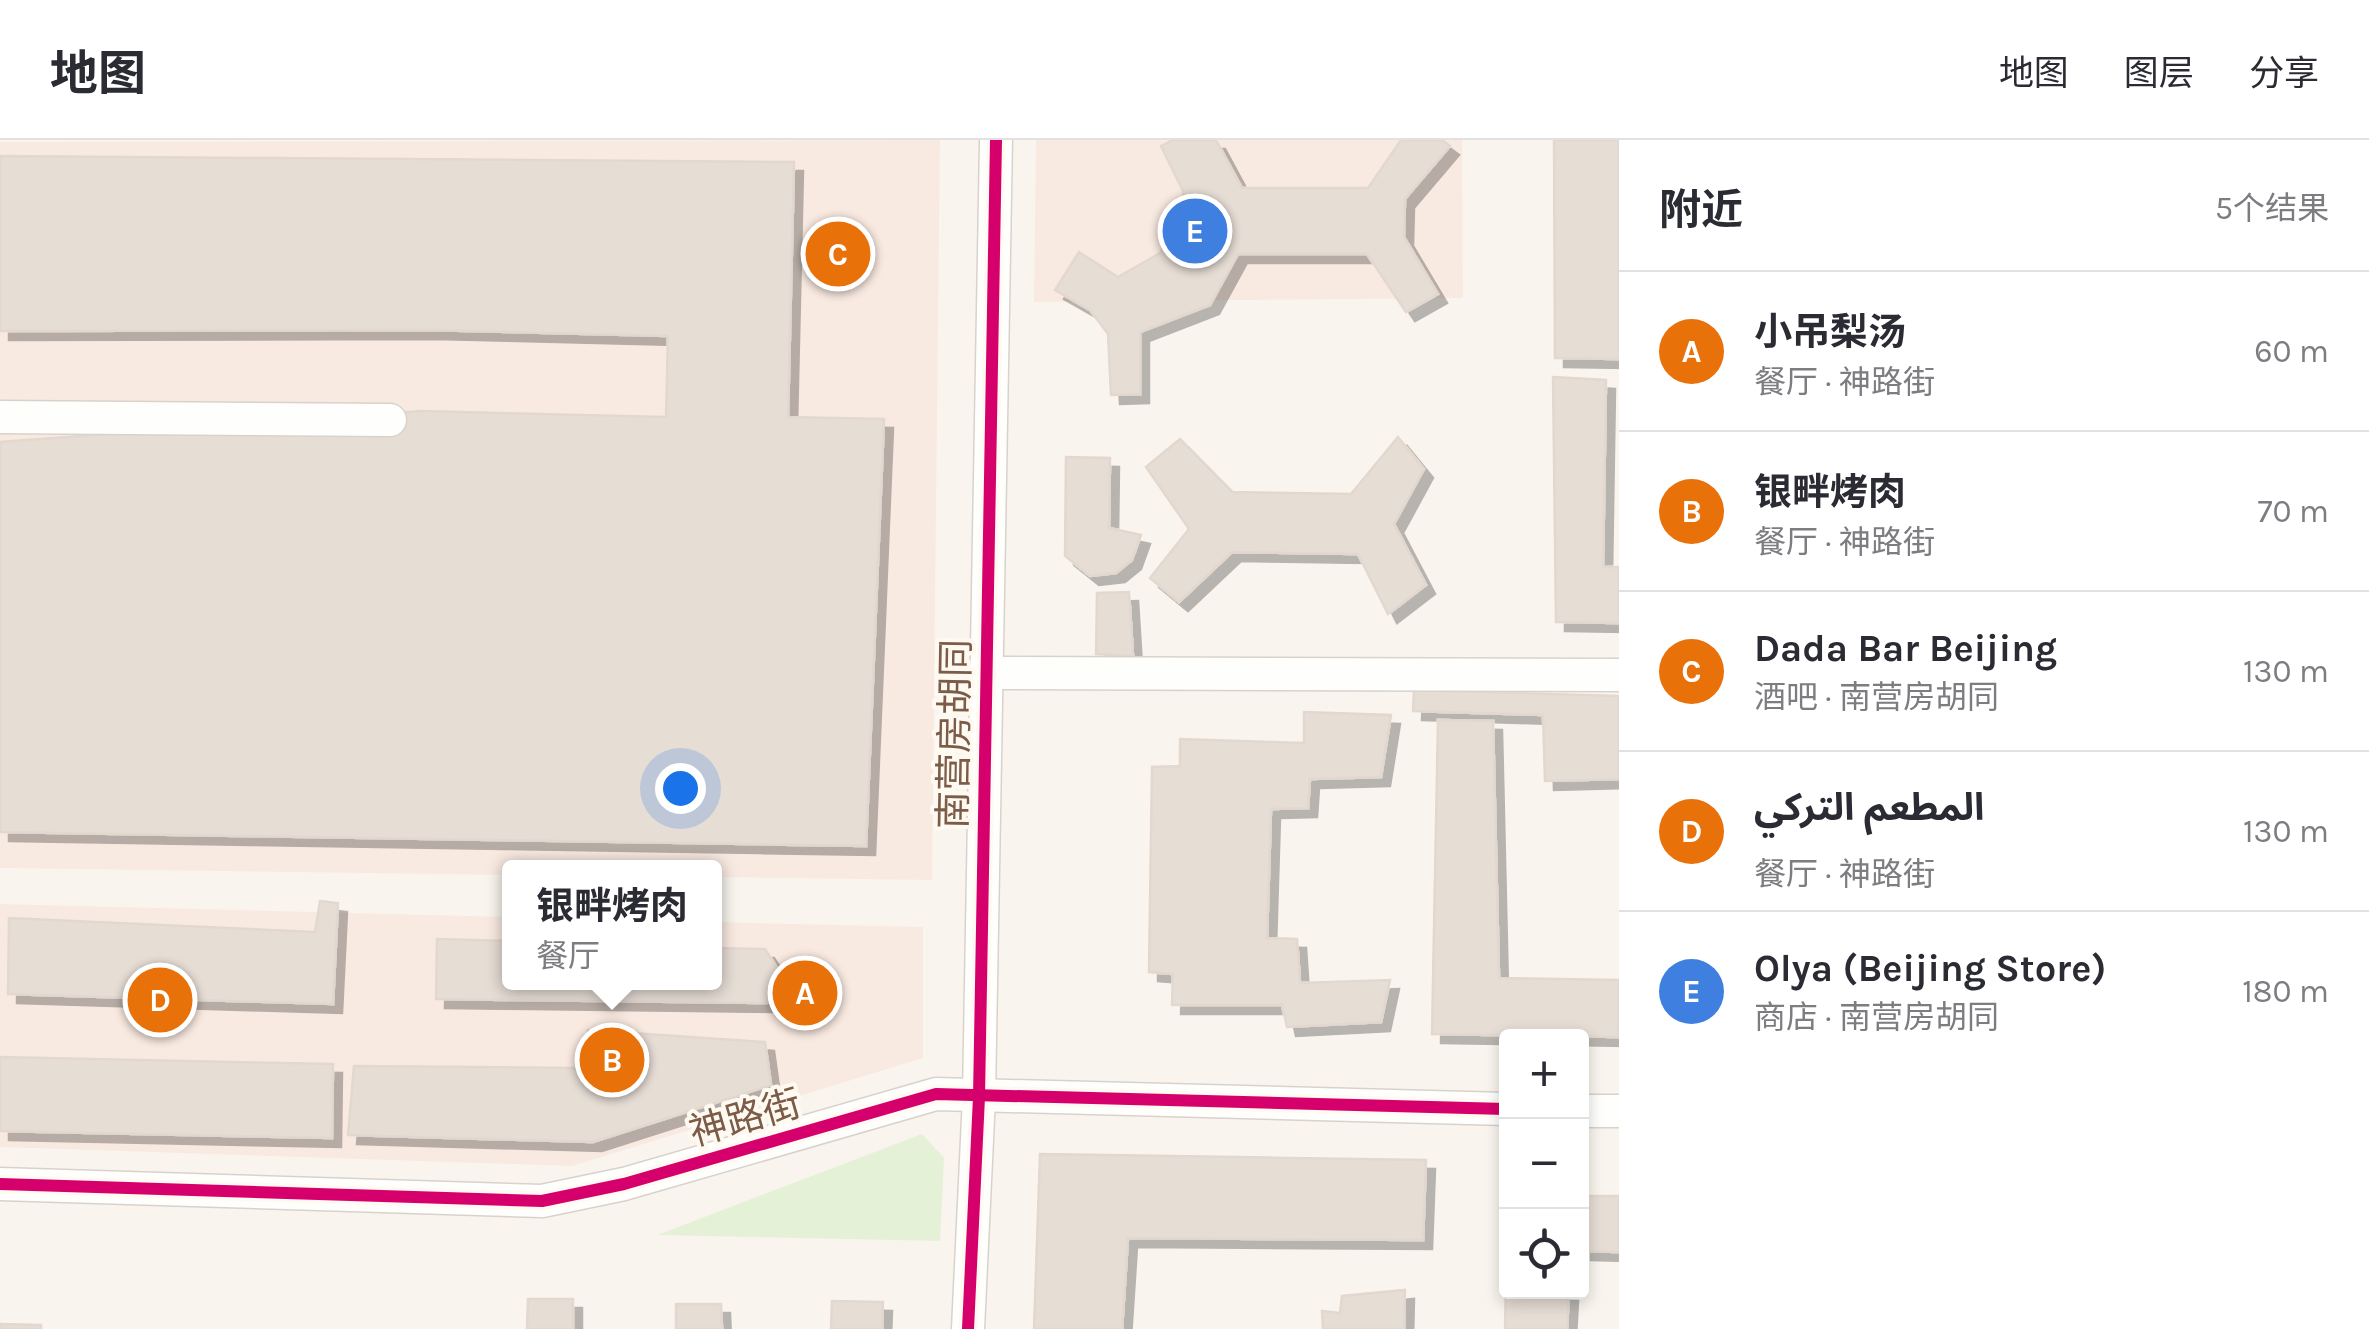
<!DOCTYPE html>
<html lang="zh">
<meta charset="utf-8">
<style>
body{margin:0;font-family:Karla,"Noto Sans Arabic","Noto Sans SC",sans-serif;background:#f7f7f7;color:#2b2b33}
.controls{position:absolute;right:30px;bottom:30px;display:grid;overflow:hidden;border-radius:10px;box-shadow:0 5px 15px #0003}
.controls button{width:90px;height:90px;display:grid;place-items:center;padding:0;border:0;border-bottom:2px solid #e1e1e2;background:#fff;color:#2b2b33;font:50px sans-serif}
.you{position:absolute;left:680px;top:648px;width:35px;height:35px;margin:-25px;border:8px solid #fff;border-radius:50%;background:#1a73e8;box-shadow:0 0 0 15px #1a73e833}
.badge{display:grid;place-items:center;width:65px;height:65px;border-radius:50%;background:#635957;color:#fff;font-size:32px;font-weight:700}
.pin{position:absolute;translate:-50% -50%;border:5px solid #fff;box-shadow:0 2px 10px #0006}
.popup{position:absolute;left:502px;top:720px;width:220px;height:130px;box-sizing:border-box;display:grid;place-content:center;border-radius:10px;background:#fff;filter:drop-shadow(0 2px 8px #0005);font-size:32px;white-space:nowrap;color:#7c7c81}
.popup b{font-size:38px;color:#2b2b33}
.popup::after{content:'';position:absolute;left:50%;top:100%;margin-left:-20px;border:20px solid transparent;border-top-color:#fff}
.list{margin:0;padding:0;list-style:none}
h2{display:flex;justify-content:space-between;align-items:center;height:130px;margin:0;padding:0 40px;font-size:42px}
h2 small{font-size:32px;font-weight:400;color:#7c7c81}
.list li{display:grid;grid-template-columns:65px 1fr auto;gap:30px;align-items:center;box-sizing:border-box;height:160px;padding:0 40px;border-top:2px solid #e1e1e2}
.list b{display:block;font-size:38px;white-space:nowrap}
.list p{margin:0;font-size:32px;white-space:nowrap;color:#7c7c81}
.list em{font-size:32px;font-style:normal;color:#7c7c81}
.icon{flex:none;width:55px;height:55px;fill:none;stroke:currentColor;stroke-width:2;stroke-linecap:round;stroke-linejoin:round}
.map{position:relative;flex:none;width:1619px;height:1189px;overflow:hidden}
header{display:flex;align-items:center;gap:60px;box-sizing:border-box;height:140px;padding:0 50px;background:#fff;border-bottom:2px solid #e1e1e2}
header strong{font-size:48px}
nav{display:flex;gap:55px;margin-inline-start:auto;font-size:35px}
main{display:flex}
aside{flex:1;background:#fff}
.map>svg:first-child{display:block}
.commercial{fill:#f9eae1}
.green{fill:#e5f1d7}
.building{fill:#e6ddd5;stroke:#e3d8cf;stroke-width:2.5;filter:url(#shadow)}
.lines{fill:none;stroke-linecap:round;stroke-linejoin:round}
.minor-casing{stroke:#d9d2cb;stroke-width:35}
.minor{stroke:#fefefc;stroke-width:32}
.cycleway-casing{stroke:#fffaf1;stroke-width:19}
.cycleway{stroke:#d6006c;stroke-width:12}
.labels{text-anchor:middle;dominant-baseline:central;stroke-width:8;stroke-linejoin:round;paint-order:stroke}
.street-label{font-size:38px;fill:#7c5c49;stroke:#fffaf1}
</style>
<header>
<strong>地图</strong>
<nav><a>地图</a><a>图层</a><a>分享</a></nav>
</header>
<main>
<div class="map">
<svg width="1619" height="1189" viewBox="0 0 1619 1189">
<defs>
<filter id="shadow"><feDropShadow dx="9" dy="9" stdDeviation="0" flood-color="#0004"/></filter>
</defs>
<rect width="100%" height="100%" fill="#f9f5ee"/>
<g class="commercial">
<path d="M940,0L932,740L715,737L714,728H510L509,735L0,728V2Z"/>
<path d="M1036,0H1462L1463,158L1034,162Z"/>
<path d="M0,764L509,777L510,842H714L715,782L923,787V918L572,1026L0,1007Z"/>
</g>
<path class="green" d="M922,994L944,1018L940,1101L657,1095Z"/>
<g class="building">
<path d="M1173,0H1216L1242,48H1368L1401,0H1442L1450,6L1405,59L1404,97L1438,154L1406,172L1367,114H1238L1210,165L1140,192V254L1111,255L1108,194L1090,170L1055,150L1079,112L1118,137L1160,113L1183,74V51L1161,6Z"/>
<path d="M1554,0H1619V219L1555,218Z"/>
<path d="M0,16L794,22L788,277L884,279L866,706L0,692V302L421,271L666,277L668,196L426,190L0,191Z"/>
<path d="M1553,237L1606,240L1603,427H1619V483L1556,482Z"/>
<path d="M1398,297L1424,329L1394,384L1426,445L1388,474L1358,414L1232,412L1179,462L1150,438L1189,389L1146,327L1180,299L1232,352L1351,354Z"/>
<path d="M1066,317L1110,318L1109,388L1141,395L1132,420L1116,433L1090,436L1065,416Z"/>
<path d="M1129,452L1133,516L1096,514L1097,453Z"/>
<path d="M1414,550L1619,556V639L1545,641L1543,575L1413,571Z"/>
<path d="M1304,572L1391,575L1381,637L1310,639L1308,668L1271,669L1267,798L1297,799L1300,843L1390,840L1381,882L1287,887L1282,865H1172L1173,834L1149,832L1152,627L1180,626V599L1304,603Z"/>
<path d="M1438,580L1493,581L1499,838L1619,840L1618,897L1432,894Z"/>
<path d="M320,761L338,763L333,864L8,854L9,778L315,792Z"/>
<path d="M437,799L510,801V842H714V808L765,809L797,859L766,863L436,859Z"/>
<path d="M588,890L765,902L771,945L593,1002L348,995L354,926L582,928Z"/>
<path d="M0,917L333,924L332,998L0,991Z"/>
<path d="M1040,1014L1426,1020L1423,1100L1128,1098L1122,1189H1034Z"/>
<path d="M1582,1056H1619V1112L1582,1111Z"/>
<path d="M1506,1136V1152H1569L1567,1189H1505Z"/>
<path d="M1405,1150L1404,1189H1323L1322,1171L1340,1173L1342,1156Z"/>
<path d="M528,1159H573V1189H527Z"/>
<path d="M832,1161L883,1162L882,1189H831Z"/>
<path d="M676,1164H721L722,1189H676Z"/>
<path d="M0,1184L41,1185V1189H0Z"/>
</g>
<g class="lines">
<g class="minor-casing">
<g id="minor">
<path d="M0,277L390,280"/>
<path d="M986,533L1619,535"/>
<path d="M1582,971H1619"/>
<path d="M0,1044L542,1061L624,1044L936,954L1506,969"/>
<path d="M968,1189L979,957L996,0"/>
</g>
</g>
<use href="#minor" class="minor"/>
<g class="cycleway-casing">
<g id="cycleway">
<path d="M0,1044L542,1061L624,1044L936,954L1506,969"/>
<path d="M968,1189L979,957L996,0"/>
</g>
</g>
<use href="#cycleway" class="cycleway"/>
</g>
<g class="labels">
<g class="street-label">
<text transform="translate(955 594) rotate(-89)">南营房胡同</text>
<text transform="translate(745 978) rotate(-16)">神路街</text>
</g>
</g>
</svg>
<div class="controls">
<button>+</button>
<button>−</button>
<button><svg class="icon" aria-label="locate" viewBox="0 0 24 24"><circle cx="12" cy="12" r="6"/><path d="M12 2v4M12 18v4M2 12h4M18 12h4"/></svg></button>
</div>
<div class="you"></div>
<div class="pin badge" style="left:805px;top:853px;background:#e8710a">A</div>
<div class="pin badge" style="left:612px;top:920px;background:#e8710a">B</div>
<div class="popup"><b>银畔烤肉</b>餐厅</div>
<div class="pin badge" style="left:838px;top:114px;background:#e8710a">C</div>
<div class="pin badge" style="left:160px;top:860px;background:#e8710a">D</div>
<div class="pin badge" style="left:1195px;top:91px;background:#3f7fe0">E</div>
</div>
<aside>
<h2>附近<small>5个结果</small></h2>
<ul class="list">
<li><span class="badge" style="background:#e8710a">A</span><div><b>小吊梨汤</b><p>餐厅 · 神路街</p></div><em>60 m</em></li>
<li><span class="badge" style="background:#e8710a">B</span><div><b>银畔烤肉</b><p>餐厅 · 神路街</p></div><em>70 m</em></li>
<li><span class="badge" style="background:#e8710a">C</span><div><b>Dada Bar Beijing</b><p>酒吧 · 南营房胡同</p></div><em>130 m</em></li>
<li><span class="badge" style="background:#e8710a">D</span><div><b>المطعم التركي</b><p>餐厅 · 神路街</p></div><em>130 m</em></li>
<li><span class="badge" style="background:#3f7fe0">E</span><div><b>Olya (Beijing Store)</b><p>商店 · 南营房胡同</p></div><em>180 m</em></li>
</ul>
</aside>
</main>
